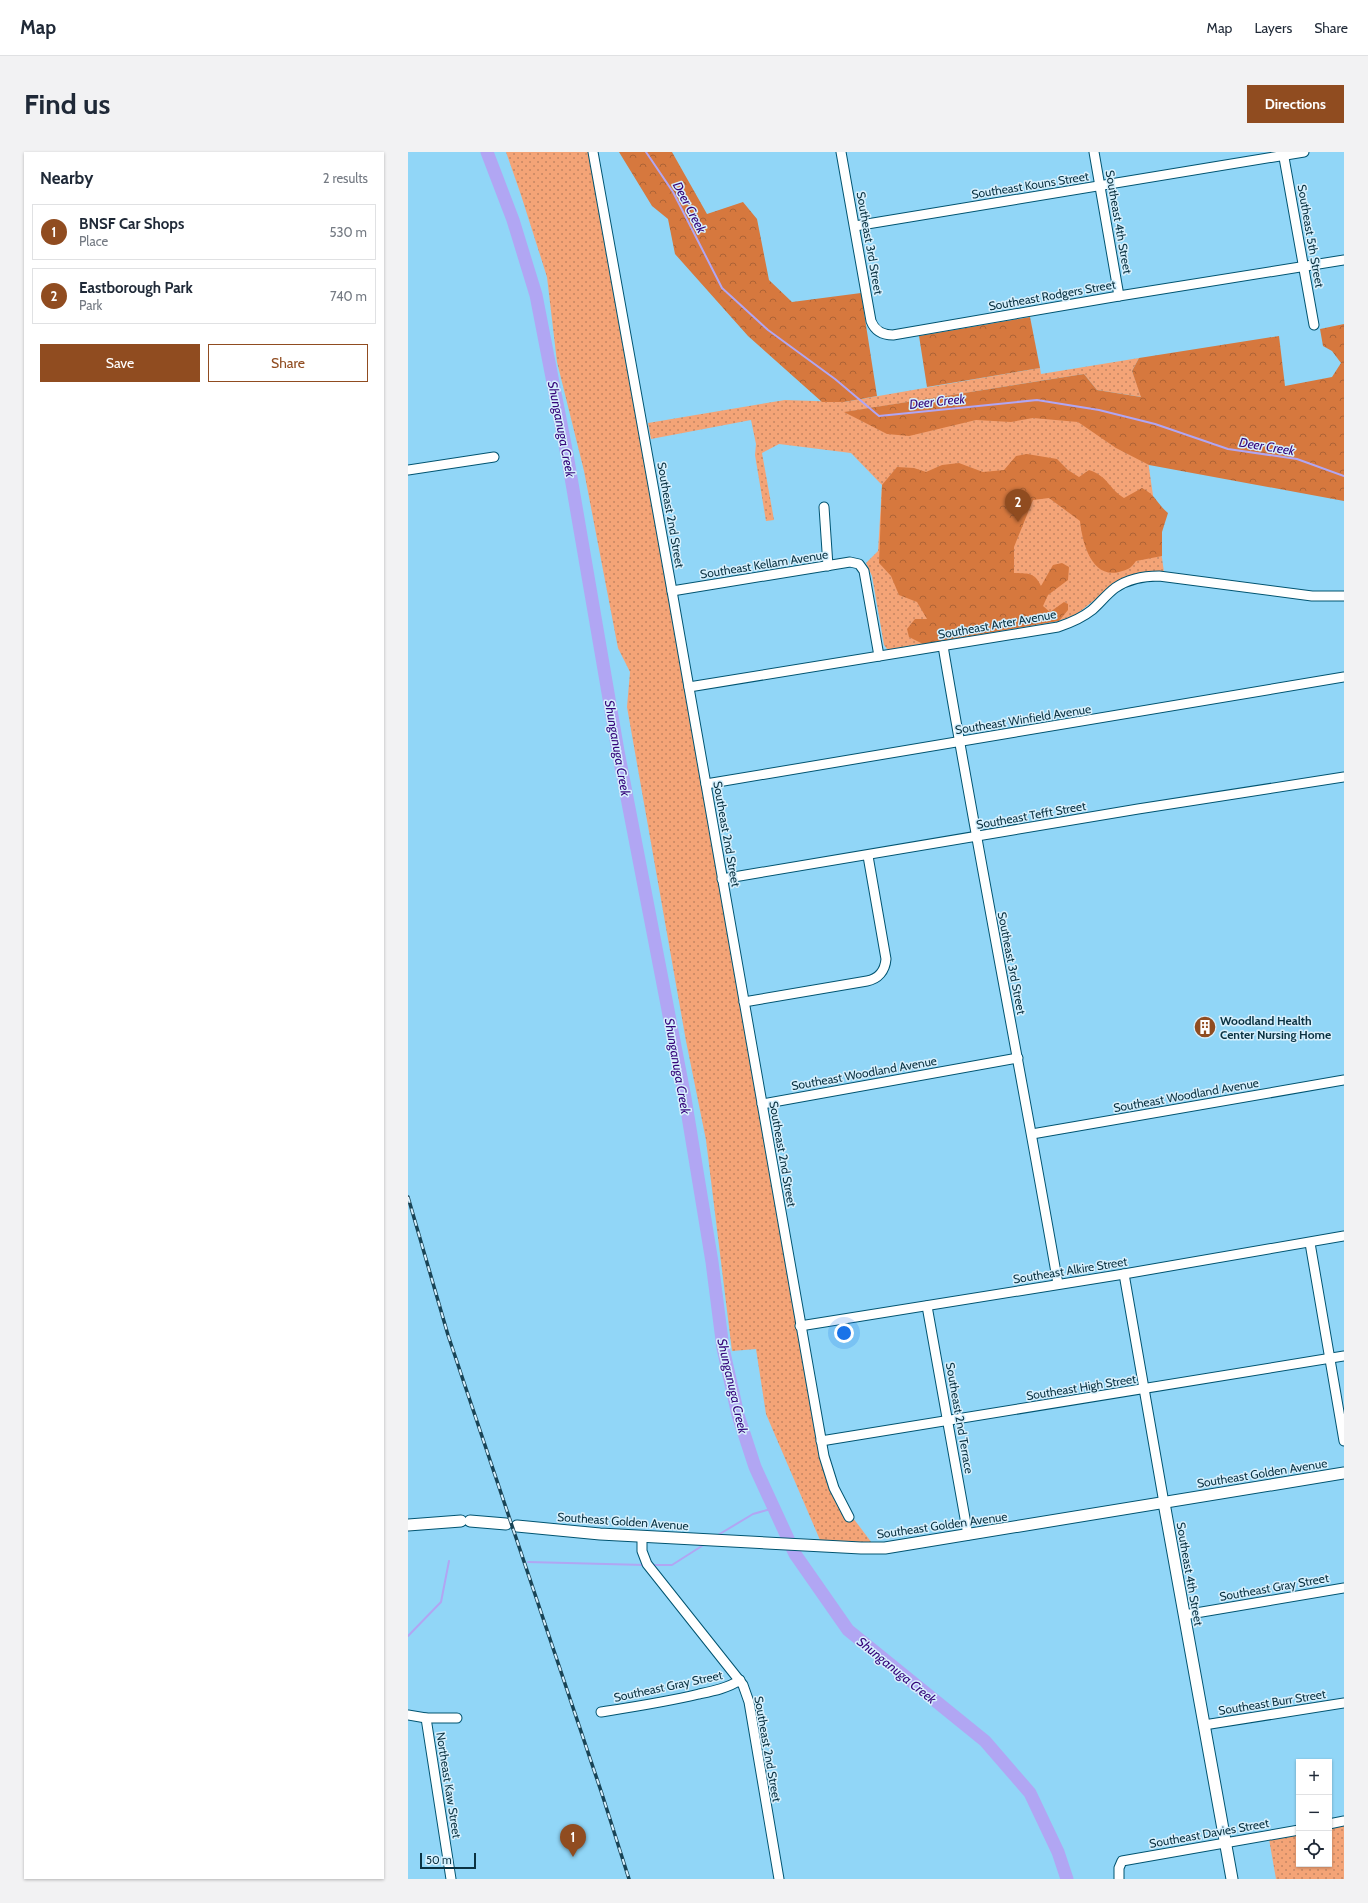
<!DOCTYPE html>
<meta charset="utf-8">
<style>
body{margin:0;font-family:Cabin,sans-serif;background:#f2f2f3;color:#1f2937}
.controls{position:absolute;right:12px;bottom:12px;display:grid;overflow:hidden;border-radius:0px;box-shadow:0 1px 3px #0004}
.controls button{width:36px;height:36px;display:grid;place-items:center;padding:0;border:0;border-bottom:1px solid #e0e1e3;background:#fff;color:#1f2937;font:20px sans-serif}
.scale{position:absolute;left:12px;bottom:10px;width:56px;box-sizing:border-box;padding-left:4px;border:2px solid #0a3242;border-top:0;font-size:11px;line-height:14px;white-space:nowrap;color:#0a3242;-webkit-text-stroke:3px #d7f0fd;paint-order:stroke}
.you{position:absolute;left:436px;top:1181px;width:14px;height:14px;margin:-10px;border:3px solid #fff;border-radius:50%;background:#1a73e8;box-shadow:0 0 0 6px #1a73e833}
.badge{display:grid;place-items:center;width:26px;height:26px;border-radius:50%;background:#904c20;color:#fff;font-size:13px;font-weight:700}
.pin{position:absolute;translate:-50% -33px;filter:drop-shadow(0 1px 2px #0008)}
.pin::after{content:'';position:absolute;top:21px;width:14px;height:12px;background:inherit;clip-path:polygon(0 0,100% 0,50% 100%)}
.list{margin:0;padding:0;list-style:none}
h2{display:flex;justify-content:space-between;align-items:center;height:52px;margin:0;padding:0 16px;font-size:17px}
h2 small{font-size:13px;font-weight:400;color:#747a83}
.list li{display:grid;grid-template-columns:26px 1fr auto;gap:12px;align-items:center;box-sizing:border-box;height:56px;margin:0 8px 8px;padding:0 8px;border:1px solid #e0e1e3;border-radius:0px}
.list b{display:block;font-size:15px;white-space:nowrap}
.list p{margin:0;font-size:13px;white-space:nowrap;color:#747a83}
.list em{font-size:13px;font-style:normal;color:#747a83}
.actions{display:flex;gap:8px;padding:12px 16px}
.actions a{flex:1;padding:9px 0;border:1px solid #904c20;border-radius:0px;text-align:center;font-size:14px;color:#904c20}
.actions .main{background:#904c20;color:#fff}
.icon{flex:none;width:22px;height:22px;fill:none;stroke:currentColor;stroke-width:2;stroke-linecap:round;stroke-linejoin:round}
.map{position:relative;flex:none;width:936px;height:1727px;overflow:hidden;border-radius:0px}
header{display:flex;align-items:center;gap:24px;box-sizing:border-box;height:56px;padding:0 20px;background:#fff;border-bottom:1px solid #e0e1e3}
header strong{font-size:19px}
nav{display:flex;gap:22px;margin-inline-start:auto;font-size:14px}
.intro{display:flex;align-items:center;justify-content:space-between;box-sizing:border-box;height:96px;padding:0 24px}
h1{margin:0;font-size:28px}
.button{padding:10px 18px;border-radius:0px;background:#904c20;color:#fff;font-size:14px;font-weight:700}
main{display:flex;gap:24px;padding:0 24px}
aside{flex:1;background:#fff;border-radius:0px;box-shadow:0 1px 3px #0004}
.map>svg:first-child{display:block}
.grass{fill:url(#grass-dots)}
.forest{fill:url(#forest-crowns)}
.lines{fill:none;stroke-linecap:round;stroke-linejoin:round}
.stream{stroke:#b1a6f3;stroke-width:2}
.river{stroke:#b1a6f3;stroke-width:13}
.minor-casing{stroke:#015471;stroke-width:11}
.tertiary-casing{stroke:#015471;stroke-width:13}
.minor{stroke:#fff;stroke-width:9}
.tertiary{stroke:#fff;stroke-width:11}
.rail-casing{stroke:#194456;stroke-width:3.5}
.rail{stroke:#d7f0fd;stroke-width:2;stroke-dasharray:6;stroke-linecap:butt}
.labels{text-anchor:middle;dominant-baseline:central;stroke-width:3;stroke-linejoin:round;paint-order:stroke}
.street-label{font-size:12px;fill:#0a3242;stroke:#d7f0fd}
.poi-label{font-size:12px;font-weight:bold;fill:#0a3242;stroke:#d7f0fd;text-anchor:start}
.water-label{font-size:13px;font-style:italic;fill:#34047a;stroke:#d7f0fd}
</style>
<header>
<strong>Map</strong>
<nav><a>Map</a><a>Layers</a><a>Share</a></nav>
</header>
<div class="intro"><h1>Find us</h1><a class="button">Directions</a></div>
<main>
<aside>
<h2>Nearby<small>2 results</small></h2>
<ul class="list">
<li><span class="badge">1</span><div><b>BNSF Car Shops</b><p>Place</p></div><em>530 m</em></li>
<li><span class="badge">2</span><div><b>Eastborough Park</b><p>Park</p></div><em>740 m</em></li>
</ul>
<div class="actions"><a class="main">Save</a><a>Share</a></div>
</aside>
<div class="map">
<svg width="936" height="1727" viewBox="0 0 936 1727">
<defs>
<pattern id="grass-dots" width="8" height="8" patternUnits="userSpaceOnUse"><rect width="8" height="8" fill="#f4a477"/><path d="M2 2h.1M6 6h.1" fill="none" stroke="#c48663" stroke-width="1.8" stroke-linecap="round"/></pattern>
<pattern id="forest-crowns" width="20" height="18" patternUnits="userSpaceOnUse"><rect width="20" height="18" fill="#d6783e"/><path d="M2 6a3 3 0 1 1 6 0M12 15a3 3 0 1 1 6 0" fill="none" stroke="#ac6336"/></pattern>
</defs>
<rect width="100%" height="100%" fill="#91d6f7"/>
<g class="grass">
<path d="M98,0H180L246,359L408,1287C414,1316 421,1345 440,1368L445,1366L464,1391L412,1388L358,1262L348,1197L324,1199L298,988L278,889L219,555L222,520L210,496L176,319L149,210L139,125L113,43Z"/>
<path d="M731,206L724,219L734,245L689,238L676,222L438,260L626,252L735,274L756,420L730,421L709,430L664,466L485,497H479L476,493L464,424L458,411L470,399L474,333L443,301L371,292L354,301L366,368L358,369L347,303L348,292L343,268L243,287L240,271L377,248L436,250L632,216L633,222Z"/>
<path d="M936,1673V1727H868L861,1687L891,1681V1712H921V1676Z"/>
</g>
<g class="forest">
<path d="M211,0H264L299,62L335,50L349,67L361,128L384,150L453,141L469,244L436,250H414L340,184L267,102L260,67L244,54Z"/>
<path d="M622,165L632,216L519,235L511,184Z"/>
<path d="M936,172V349L741,313L708,296L670,270L625,266L603,270L568,268L501,284L479,282L436,260L676,222L689,238L733,245L724,219L731,206L871,184L877,234L924,225L933,211L924,199L915,194L912,177Z"/>
<path d="M619,302L649,307L660,318L671,325L681,318C701,325 700,336 716,346L734,336C748,343 749,352 760,361L754,380V404L728,409C722,417 721,417 711,420C683,427 674,389 672,369L641,346L625,348L606,395V421C621,422 626,420 633,434L645,413L654,411L661,415L660,428L640,443L635,454L642,460L656,450L660,452V458L651,469L515,492L501,485L499,477L507,467H519L509,450L491,443L483,424L471,411L474,333L489,315L506,316L518,320L534,313L551,311L575,320L596,318L608,304Z"/>
</g>
<g class="lines">
<g class="stream">
<path d="M238,0L265,40L314,136L360,178L427,227L471,264L629,248L691,258L747,272L820,297L889,307L936,324"/>
<path d="M310,1383L345,1362L366,1356"/>
<path d="M120,1410L237,1413"/>
<path d="M243,1413H264L297,1392"/>
<path d="M0,1484L33,1450L41,1409"/>
</g>
<path class="river" d="M79,0L105,68L128,143L160,308L210,599L277,946L304,1110L315,1196L330,1263L347,1315L387,1402L440,1478L577,1589L622,1641L650,1700L659,1727"/>
<g class="minor-casing">
<g id="minor">
<path d="M185,0L264,439L416,1304L426,1336L441,1365"/>
<path d="M433,0L463,169C467,179 474,183 485,183L711,144L936,108"/>
<path d="M686,0L711,144"/>
<path d="M875,0L906,173"/>
<path d="M447,74L896,0"/>
<path d="M0,318L86,305"/>
<path d="M416,355L420,414"/>
<path d="M264,439L442,410L451,412L456,419L471,504"/>
<path d="M535,494C571,707 613,919 650,1132"/>
<path d="M281,535L650,475C662,471 674,466 684,458C692,451 698,443 707,436C720,427 735,424 751,424L904,444H936"/>
<path d="M298,632L936,525"/>
<path d="M314,727L730,657L936,625"/>
<path d="M336,850L459,829C470,827 477,819 478,807L460,704"/>
<path d="M354,952L610,906"/>
<path d="M624,982L936,928"/>
<path d="M902,1091L936,1289"/>
<path d="M716,1122L756,1351"/>
<path d="M519,1154L560,1383"/>
<path d="M392,1174L716,1122L936,1084"/>
<path d="M413,1289L936,1204"/>
<path d="M234,1385V1399L239,1412L335,1533L341,1550L371,1727"/>
<path d="M776,1463L936,1436"/>
<path d="M193,1560C225,1555 258,1550 291,1542C305,1539 320,1536 332,1528"/>
<path d="M0,1563L18,1566H49"/>
<path d="M18,1566L43,1727"/>
<path d="M796,1573L936,1551"/>
<path d="M921,1672L936,1669"/>
<path d="M711,1727V1716L714,1709L891,1678"/>
</g>
</g>
<g class="tertiary-casing">
<g id="tertiary">
<path d="M756,1351L824,1727"/>
<path d="M62,1369L98,1372"/>
<path d="M0,1373L53,1369"/>
<path d="M109,1374L192,1382L453,1396H477L936,1321"/>
</g>
</g>
<use href="#minor" class="minor"/>
<use href="#tertiary" class="tertiary"/>
<g class="rail-casing">
<path id="rail" d="M0,1045L40,1183L194,1642L221,1727"/>
</g>
<use href="#rail" class="rail"/>
</g>
<defs>
<g id="building-disc" transform="scale(1.15)"><circle r="9.5" fill="#904c20" stroke="#d7f0fd"/><path d="M-4-6H4V6H1V3H-1V6H-4ZM-2.5-4.3h1.7v1.8h-1.7ZM.8-4.3h1.7v1.8H.8ZM-2.5-1h1.7V.8h-1.7ZM.8-1h1.7V.8H.8Z" fill="#fff"/></g>
</defs>
<g fill-rule="evenodd">
<use href="#building-disc" x="797" y="875"/>
</g>
<g class="labels">
<g class="street-label">
<text transform="translate(622 33) rotate(-9)">Southeast Kouns Street</text>
<text transform="translate(711 70) rotate(80)">Southeast 4th Street</text>
<text transform="translate(903 84) rotate(80)">Southeast 5th Street</text>
<text transform="translate(462 91) rotate(80)">Southeast 3rd Street</text>
<text transform="translate(644 143) rotate(-10)">Southeast Rodgers Street</text>
<text transform="translate(263 363) rotate(80)">Southeast 2nd Street</text>
<text transform="translate(356 412) rotate(-9)">Southeast Kellam Avenue</text>
<text transform="translate(589 472) rotate(-10)">Southeast Arter Avenue</text>
<text transform="translate(615 567) rotate(-9)">Southeast Winfield Avenue</text>
<text transform="translate(623 663) rotate(-10)">Southeast Tefft Street</text>
<text transform="translate(319 682) rotate(80)">Southeast 2nd Street</text>
<text transform="translate(604 811) rotate(79)">Southeast 3rd Street</text>
<text transform="translate(456 921) rotate(-10)">Southeast Woodland Avenue</text>
<text transform="translate(778 943) rotate(-10)">Southeast Woodland Avenue</text>
<text transform="translate(375 1002) rotate(80)">Southeast 2nd Street</text>
<text transform="translate(662 1118) rotate(-9)">Southeast Alkire Street</text>
<text transform="translate(673 1235) rotate(-9)">Southeast High Street</text>
<text transform="translate(552 1266) rotate(80)">Southeast 2nd Terrace</text>
<text transform="translate(854 1321) rotate(-9)">Southeast Golden Avenue</text>
<text transform="translate(215 1369) rotate(4)">Southeast Golden Avenue</text>
<text transform="translate(534 1373) rotate(-8)">Southeast Golden Avenue</text>
<text transform="translate(782 1422) rotate(80)">Southeast 4th Street</text>
<text transform="translate(866 1435) rotate(-10)">Southeast Gray Street</text>
<text transform="translate(260 1534) rotate(-12)">Southeast Gray Street</text>
<text transform="translate(864 1550) rotate(-9)">Southeast Burr Street</text>
<text transform="translate(360 1597) rotate(80)">Southeast 2nd Street</text>
<text transform="translate(41 1633) rotate(81)">Northeast Kaw Street</text>
<text transform="translate(801 1681) rotate(-10)">Southeast Davies Street</text>
</g>
<g class="poi-label">
<text x="812" y="868">Woodland Health<tspan x="812" dy="14">Center Nursing Home</tspan></text>
</g>
<g class="water-label">
<text transform="translate(282 55) rotate(62)">Deer Creek</text>
<text transform="translate(529 249) rotate(-6)">Deer Creek</text>
<text transform="translate(154 277) rotate(79)">Shunganuga Creek</text>
<text transform="translate(859 294) rotate(9)">Deer Creek</text>
<text transform="translate(210 596) rotate(80)">Shunganuga Creek</text>
<text transform="translate(270 914) rotate(80)">Shunganuga Creek</text>
<text transform="translate(325 1234) rotate(77)">Shunganuga Creek</text>
<text transform="translate(489 1518) rotate(39)">Shunganuga Creek</text>
</g>
</g>
</svg>
<div class="controls">
<button>+</button>
<button>−</button>
<button><svg class="icon" aria-label="locate" viewBox="0 0 24 24"><circle cx="12" cy="12" r="6"/><path d="M12 2v4M12 18v4M2 12h4M18 12h4"/></svg></button>
</div>
<div class="scale">50 m</div>
<div class="you"></div>
<div class="pin badge" style="left:165px;top:1705px">1</div>
<div class="pin badge" style="left:610px;top:370px">2</div>
</div>
</main>
